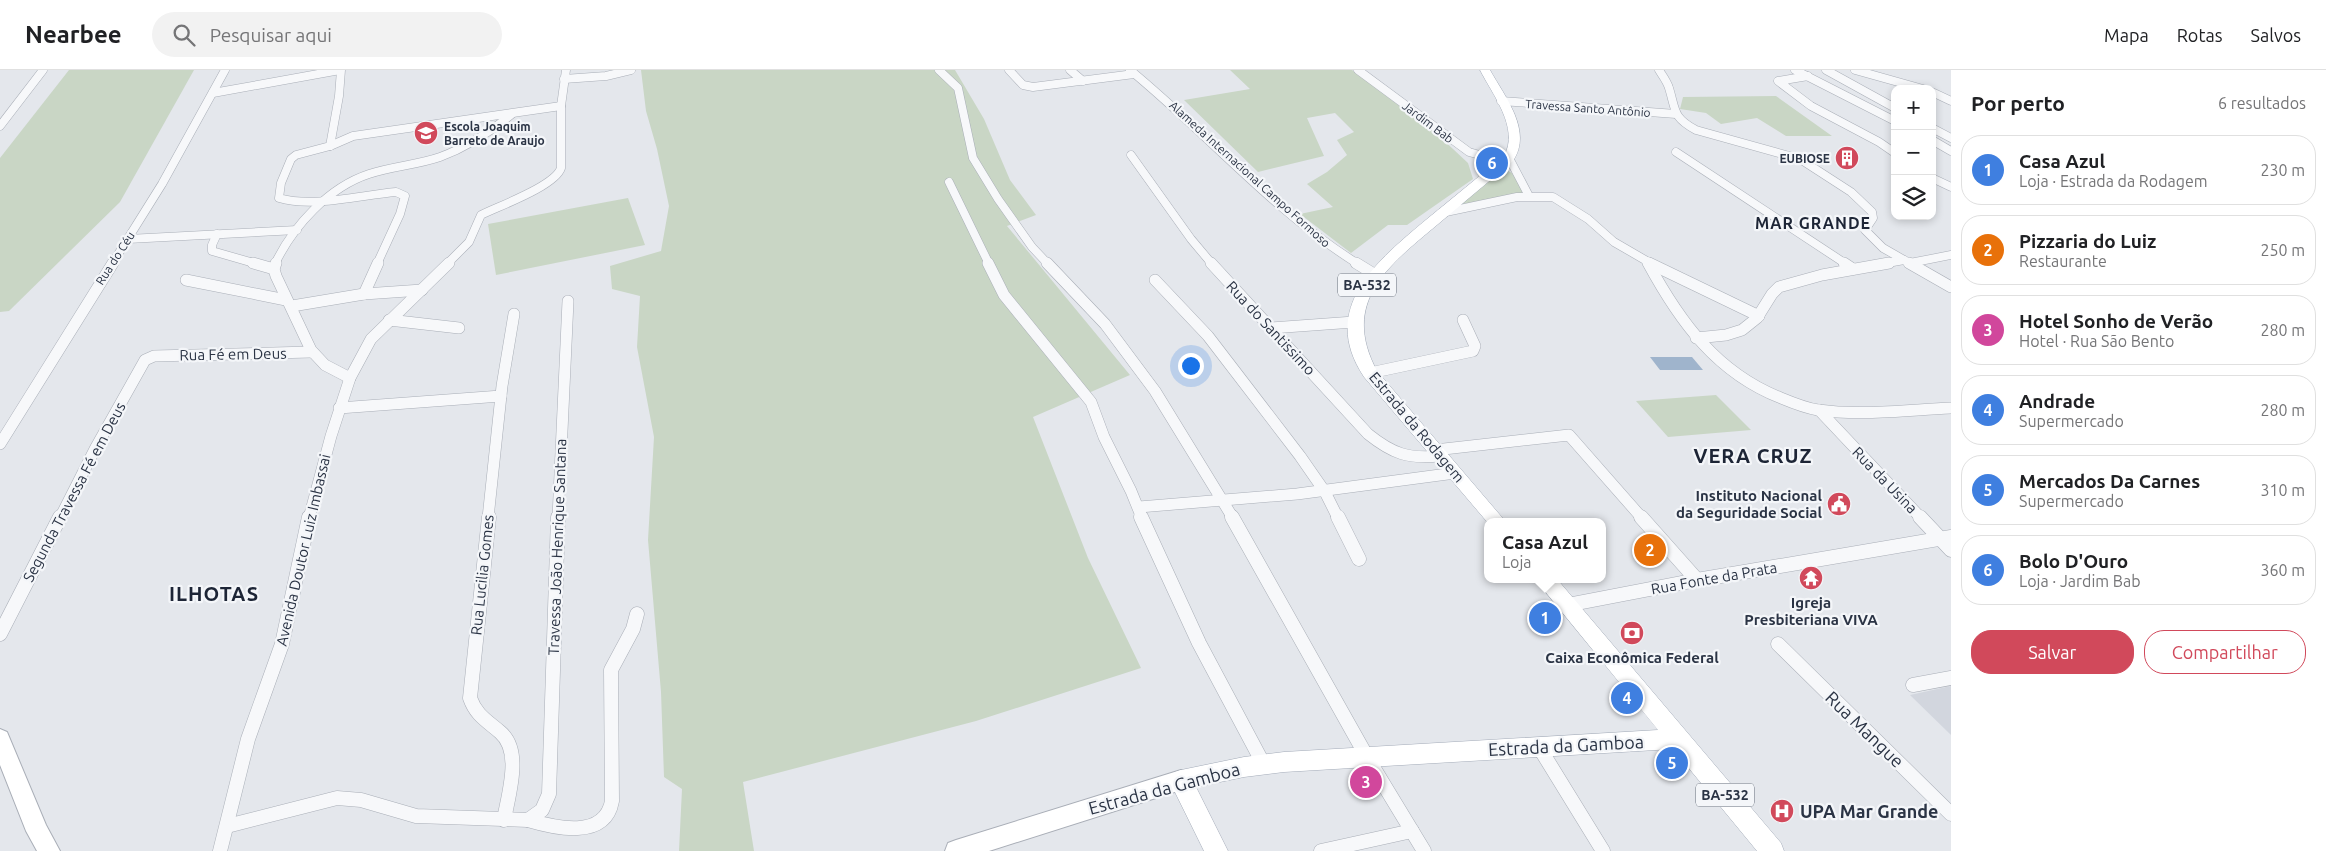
<!DOCTYPE html>
<html lang="pt">
<meta charset="utf-8">
<style>
body{margin:0;font-family:Ubuntu,sans-serif;background:#f2f2f2;color:#202124}
.controls{position:absolute;right:15px;top:15px;display:grid;overflow:hidden;border-radius:10px;box-shadow:0 2px 8px #0003}
.controls button{width:45px;height:45px;display:grid;place-items:center;padding:0;border:0;border-bottom:1px solid #e0e0e0;background:#fff;color:#202124;font:25px sans-serif}
.you{position:absolute;left:1190px;top:295px;width:18px;height:18px;margin:-12px;border:4px solid #fff;border-radius:50%;background:#1a73e8;box-shadow:0 0 0 8px #1a73e833}
.badge{display:grid;place-items:center;width:32px;height:32px;border-radius:50%;background:#d1495b;color:#fff;font-size:16px;font-weight:700}
.pin{position:absolute;translate:-50% -50%;border:2px solid #fff;box-shadow:0 1px 5px #0006}
.popup{position:absolute;left:1484px;top:448px;width:122px;height:65px;box-sizing:border-box;display:grid;place-content:center;border-radius:10px;background:#fff;filter:drop-shadow(0 1px 4px #0005);font-size:16px;white-space:nowrap;color:#757577}
.popup b{font-size:19px;color:#202124}
.popup::after{content:'';position:absolute;left:50%;top:100%;margin-left:-10px;border:10px solid transparent;border-top-color:#fff}
.list{margin:0;padding:0;list-style:none}
h2{display:flex;justify-content:space-between;align-items:center;height:65px;margin:0;padding:0 20px;font-size:21px}
h2 small{font-size:16px;font-weight:400;color:#757577}
.list li{display:grid;grid-template-columns:32px 1fr auto;gap:15px;align-items:center;box-sizing:border-box;height:70px;margin:0 10px 10px;padding:0 10px;border:1px solid #e0e0e0;border-radius:20px}
.list b{display:block;font-size:19px;white-space:nowrap}
.list p{margin:0;font-size:16px;white-space:nowrap;color:#757577}
.list em{font-size:16px;font-style:normal;color:#757577}
.actions{display:flex;gap:10px;padding:15px 20px}
.actions a{flex:1;padding:11px 0;border:1px solid #d1495b;border-radius:20px;text-align:center;font-size:18px;color:#d1495b}
.actions .main{background:#d1495b;color:#fff}
.icon{flex:none;width:28px;height:28px;fill:none;stroke:currentColor;stroke-width:2;stroke-linecap:round;stroke-linejoin:round}
.map{position:relative;flex:none;width:1951px;height:781px;overflow:hidden}
header{display:flex;align-items:center;gap:30px;box-sizing:border-box;height:70px;padding:0 25px;background:#fff;border-bottom:1px solid #e0e0e0}
header strong{font-size:24px}
nav{display:flex;gap:28px;margin-inline-start:auto;font-size:18px}
.search{width:350px;height:45px;background:#f2f2f2;display:flex;align-items:center;gap:12px;box-sizing:border-box;padding:0 18px;border-radius:28px;color:#757577;font-size:19px}
main{display:flex}
aside{flex:1;background:#fff}
.map>svg:first-child{display:block}
.built{fill:#d2d6de}
.green{fill:#c9d6c5}
.water{fill:#9fb4cc}
.lines{fill:none;stroke-linecap:round;stroke-linejoin:round}
.street-far2-casing{stroke:#a9aeb7;stroke-width:9}
.street-far1-casing{stroke:#a9aeb7;stroke-width:12}
.street-casing{stroke:#a9aeb7;stroke-width:15}
.secondary-casing{stroke:#a9aeb7;stroke-width:2}
.primary-casing{stroke:#a3abb8;stroke-width:1}
.street-far2{stroke:#f7f8fa;stroke-width:8}
.street-far1{stroke:#f7f8fa;stroke-width:11}
.street{stroke:#f7f8fa;stroke-width:14}
.secondary{fill:#fff;fill-rule:evenodd}
.primary{fill:#fff;fill-rule:evenodd}
.labels{text-anchor:middle;dominant-baseline:central;stroke-width:4.5;stroke-linejoin:round;paint-order:stroke}
.far-street-label{font-size:12px;fill:#2b3445;stroke:#f4f6f9}
.far-poi-label{font-size:12px;font-weight:bold;fill:#2b3445;stroke:#f4f6f9;text-anchor:start}
.shield{fill:#f4f6f9;stroke:#676e7b;stroke-width:1}
.shield-label{font-size:14px;font-weight:bold;fill:#2b3445}
.street-label{font-size:15px;fill:#2b3445;stroke:#f4f6f9}
.poi-label{font-size:15px;font-weight:bold;fill:#2b3445;stroke:#f4f6f9}
.far-district-label{font-size:16px;font-weight:bold;letter-spacing:1px;fill:#1d2536;stroke:#f4f6f9}
.near-street-label{font-size:18px;fill:#2b3445;stroke:#f4f6f9}
.near-poi-label{font-size:18px;font-weight:bold;fill:#2b3445;stroke:#f4f6f9;text-anchor:start}
.district-label{font-size:20px;font-weight:bold;letter-spacing:1px;fill:#1d2536;stroke:#f4f6f9}
</style>
<header>
<strong>Nearbee</strong>
<div class="search"><svg class="icon" aria-label="search" viewBox="0 0 24 24"><circle cx="10" cy="10" r="6"/><path d="M15 15l6 6"/></svg>Pesquisar aqui</div>
<nav><a>Mapa</a><a>Rotas</a><a>Salvos</a></nav>
</header>
<main>
<div class="map">
<svg width="1951" height="781" viewBox="0 0 1951 781">
<rect width="100%" height="100%" fill="#e4e7ec"/>
<path class="built" d="M1951,616V665L1910,625Z"/>
<g class="green">
<path d="M69,0H194L120,132L9,241L0,242V88Z"/>
<path d="M641,0H955L984,49L1010,110L1036,145L1007,156L1130,305L1033,347L1088,488L1141,598L976,651L743,712L754,781H679L682,719L664,707L661,622L648,470L654,367L637,277L640,226L612,219L610,196L661,181L669,136L657,79L646,41Z"/>
<path d="M1230,0H1352L1438,65L1468,93L1473,109L1407,155H1388L1351,183L1300,144L1333,137L1307,114L1327,102L1347,85L1337,70L1354,62L1335,43L1307,48L1324,86L1258,102L1184,30L1250,19Z"/>
<path d="M1776,26L1832,66H1786L1757,48L1721,54L1706,43L1680,39L1683,27Z"/>
<path d="M1504,99L1512,103L1525,123L1464,137L1460,134Z"/>
<path d="M628,128L645,175L496,205L488,154Z"/>
<path d="M1716,325L1751,360L1668,367L1636,331Z"/>
</g>
<path class="water" d="M1650,287H1692L1703,300H1660Z"/>
<g class="lines">
<g class="street-far2-casing">
<g id="street-far2">
<path d="M939,0L958,18L973,88L998,129L1032,177L1048,194"/>
<path d="M1009,0L1023,15L1033,17L1134,4"/>
<path d="M1070,0L1083,11"/>
<path d="M1130,0C1207,63 1273,141 1358,194"/>
<path d="M1358,0L1469,82L1504,92"/>
<path d="M1659,0C1662,5 1667,11 1669,18C1676,40 1672,47 1696,60L1800,89L1851,122L1872,142L1873,148L1865,160L1883,178L1911,194"/>
<path d="M1795,0L1895,51"/>
<path d="M1826,0L1895,38"/>
<path d="M1855,0L1923,19"/>
<path d="M1808,6L1778,11L1811,36L1879,72L1895,83"/>
<path d="M564,9L606,6L631,0"/>
<path d="M1932,22L1951,31"/>
<path d="M213,23L340,0"/>
<path d="M1501,31L1676,44"/>
<path d="M0,56L43,0"/>
<path d="M1932,58L1951,68"/>
<path d="M1932,70L1951,81"/>
<path d="M330,76L339,26L341,0"/>
<path d="M1676,82L1846,194"/>
<path d="M1131,85L1191,169L1212,194"/>
<path d="M1509,88L1529,126"/>
<path d="M1932,108L1951,117"/>
<path d="M949,112L989,194"/>
<path d="M1441,143L1517,127H1553L1588,149L1614,172L1652,194"/>
<path d="M217,164L212,175V181L257,194"/>
<path d="M128,169L297,160"/>
<path d="M1910,193L1951,185"/>
<path d="M112,194L162,114L225,0"/>
<path d="M275,194C293,156 329,117 369,104C393,96 417,95 440,87C467,77 490,62 512,44"/>
<path d="M377,194L400,144L405,126L396,122C361,125 313,138 279,128L281,113L291,89L296,85L330,76L353,66L561,36"/>
<path d="M447,194L469,172L481,145C499,136 555,116 561,98V36L566,0"/>
<path d="M1882,194L1904,190"/>
</g>
</g>
<g class="street-far1-casing">
<g id="street-far1">
<path d="M253,193L274,199"/>
<path d="M276,193L274,199L276,206L311,280L325,295L350,308"/>
<path d="M988,193L1004,225L1091,332L1104,367L1131,421L1142,448"/>
<path d="M1047,193L1105,254L1155,321L1233,448"/>
<path d="M1211,193L1368,364C1393,384 1408,389 1440,386"/>
<path d="M1356,193L1374,204"/>
<path d="M1648,193C1680,252 1717,303 1781,328C1793,333 1805,338 1818,340C1861,346 1907,340 1951,338"/>
<path d="M1649,193L1759,246"/>
<path d="M1844,193L1853,199"/>
<path d="M1909,193L1951,217"/>
<path d="M186,210L286,230"/>
<path d="M1155,210L1208,266L1300,386L1325,422L1338,448"/>
<path d="M364,224L378,193"/>
<path d="M292,236L364,224L422,220"/>
<path d="M389,250L459,258"/>
<path d="M1271,258L1354,252"/>
<path d="M1696,268L1726,265L1742,260L1757,248L1772,224L1779,217L1822,205L1889,193"/>
<path d="M1370,303L1473,281L1475,276L1463,250"/>
<path d="M339,338L501,326"/>
<path d="M1819,340L1921,448"/>
<path d="M0,374L113,193"/>
<path d="M1435,380L1569,365L1642,448"/>
<path d="M1139,437L1297,424L1455,403"/>
<path d="M60,448L95,379L145,290L154,286L311,282"/>
<path d="M309,448L331,366L350,308L371,269L449,193"/>
<path d="M488,448L502,316L514,244"/>
<path d="M558,448L568,231"/>
</g>
</g>
<g class="street-casing">
<g id="street">
<path d="M489,447L470,628C476,645 486,650 500,662C523,681 508,725 504,750"/>
<path d="M1141,447L1199,573L1264,695"/>
<path d="M1232,447L1367,687L1424,781"/>
<path d="M1338,447L1359,489"/>
<path d="M1641,447L1697,510"/>
<path d="M1920,447L1951,480"/>
<path d="M1567,535L1697,510L1951,467"/>
<path d="M0,564L60,447"/>
<path d="M1778,574L1951,744"/>
<path d="M1913,615L1951,608"/>
<path d="M1539,677L1603,781"/>
<path d="M528,750C555,758 605,770 612,731L611,600L633,559L637,544"/>
<path d="M227,756L337,728L361,730L416,746L528,750L542,740L549,724L558,447"/>
<path d="M220,781L248,669L282,574L309,447"/>
<path d="M1321,781L1412,761"/>
</g>
</g>
<g class="secondary-casing">
<g id="secondary">
<path d="M0,659L7,662L46,755L60,781H37L26,761L0,695Z"/>
<path d="M1181,700L1189,703L1192,710L1189,717L1181,720L989,781H945L948,773L956,770Z"/>
</g>
</g>
<g class="primary-casing">
<g id="primary">
<path d="M1480,0H1490C1505,27 1533,61 1513,91C1488,112 1462,134 1437,155C1388,196 1340,232 1377,301L1506,452L1488,453L1364,307C1318,238 1378,190 1427,149C1453,128 1478,107 1504,86C1520,58 1492,24 1480,0Z"/>
<path d="M1535,509H1557L1781,773L1784,781H1757L1673,679L1284,702L1244,707L1196,717L1228,781H1204L1169,710L1173,703L1181,700L1244,687L1284,682L1658,660Z"/>
</g>
</g>
<use href="#street-far2" class="street-far2"/>
<use href="#street-far1" class="street-far1"/>
<use href="#street" class="street"/>
<use href="#secondary" class="secondary"/>
<use href="#primary" class="primary"/>
</g>
<defs>
<g id="school-disc" transform="scale(1.25)"><circle r="9.5" fill="#d1495b" stroke="#f4f6f9"/><path d="M0-5L7-2L0 1L-7-2ZM-4 1L0 2.5L4 1V4Q0 6-4 4Z" fill="#fff"/></g>
<g id="building-disc" transform="scale(1.25)"><circle r="9.5" fill="#d1495b" stroke="#f4f6f9"/><path d="M-4-6H4V6H1V3H-1V6H-4ZM-2.5-4.3h1.7v1.8h-1.7ZM.8-4.3h1.7v1.8H.8ZM-2.5-1h1.7V.8h-1.7ZM.8-1h1.7V.8H.8Z" fill="#fff"/></g>
<g id="civic-disc" transform="scale(1.25)"><circle r="9.5" fill="#d1495b" stroke="#f4f6f9"/><path d="M-.6-6.5H3V-4.5H.6V-3L4-1V1h2V6H-6V1h2V-1L-.6-3ZM-1.2 2.5V6h2.4V2.5Z" fill="#fff"/></g>
<g id="temple-disc" transform="scale(1.25)"><circle r="9.5" fill="#d1495b" stroke="#f4f6f9"/><path d="M0-6L5-2H3V0L6.5 2.5H4V6H1.5V3h-3V6H-4V2.5H-6.5L-3 0V-2H-5Z" fill="#fff"/></g>
<g id="bank-disc" transform="scale(1.25)"><circle r="9.5" fill="#d1495b" stroke="#f4f6f9"/><path d="M-6-4H6V4H-6ZM0-2.3a2.3 2.3 0 1 0 0 4.6a2.3 2.3 0 1 0 0-4.6Z" fill="#fff"/></g>
<g id="hospital-disc" transform="scale(1.25)"><circle r="9.5" fill="#d1495b" stroke="#f4f6f9"/><path d="M-5-5h3v3.5h4V-5h3V5h-3V1.5h-4V5h-3Z" fill="#fff"/></g>
</defs>
<g fill-rule="evenodd">
<use href="#school-disc" x="426" y="63"/>
<use href="#building-disc" x="1847" y="88"/>
<use href="#civic-disc" x="1839" y="434"/>
<use href="#temple-disc" x="1811" y="508"/>
<use href="#bank-disc" x="1632" y="563"/>
<use href="#hospital-disc" x="1782" y="741"/>
</g>
<g class="labels">
<g class="far-street-label">
<text transform="translate(1588 38) rotate(4)">Travessa Santo Antônio</text>
<text transform="translate(1428 52) rotate(37)">Jardim Bab</text>
<text transform="translate(1250 104) rotate(42)">Alameda Internacional Campo Formoso</text>
<text transform="translate(115 188) rotate(-57)">Rua do Céu</text>
</g>
<g class="far-poi-label">
<text x="444" y="56">Escola Joaquim<tspan x="444" dy="14">Barreto de Araujo</tspan></text>
<text x="1830" y="88" text-anchor="end">EUBIOSE</text>
</g>
<g class="shield">
<rect x="1338" y="203.5" width="58" height="23" rx="4"/>
<rect x="1696" y="713.5" width="58" height="23" rx="4"/>
</g>
<g class="shield-label">
<text x="1367" y="215">BA-532</text>
<text x="1725" y="725">BA-532</text>
</g>
<g class="street-label">
<text transform="translate(1271 258) rotate(47)">Rua do Santissimo</text>
<text transform="translate(233 284) rotate(-1)">Rua Fé em Deus</text>
<text transform="translate(1417 357) rotate(50)">Estrada da Rodagem</text>
<text transform="translate(1885 410) rotate(46)">Rua da Usina</text>
<text transform="translate(74 422) rotate(-62)">Segunda Travessa Fé em Deus</text>
<text transform="translate(557 477) rotate(-88)">Travessa João Henrique Santana</text>
<text transform="translate(303 480) rotate(-77)">Avenida Doutor Luiz Imbassai</text>
<text transform="translate(482 505) rotate(-84)">Rua Lucilia Gomes</text>
<text transform="translate(1714 508) rotate(-10)">Rua Fonte da Prata</text>
</g>
<g class="poi-label">
<text x="1822" y="425" text-anchor="end">Instituto Nacional<tspan x="1822" dy="17">da Seguridade Social</tspan></text>
<text x="1811" y="532">Igreja<tspan x="1811" dy="17">Presbiteriana VIVA</tspan></text>
<text x="1632" y="587">Caixa Econômica Federal</text>
</g>
<g class="far-district-label">
<text x="1813" y="153">MAR GRANDE</text>
</g>
<g class="near-street-label">
<text transform="translate(1865 659) rotate(44)">Rua Mangue</text>
<text transform="translate(1566 675) rotate(-3)">Estrada da Gamboa</text>
<text transform="translate(1164 718) rotate(-15)">Estrada da Gamboa</text>
</g>
<g class="near-poi-label">
<text x="1800" y="741">UPA Mar Grande</text>
</g>
<g class="district-label">
<text x="1753" y="385">VERA CRUZ</text>
<text x="214" y="523">ILHOTAS</text>
</g>
</g>
</svg>
<div class="controls">
<button>+</button>
<button>−</button>
<button><svg class="icon" aria-label="layers" viewBox="0 0 24 24"><path d="M12 4l9 5-9 5-9-5zM3 14l9 5 9-5"/></svg></button>
</div>
<div class="you"></div>
<div class="pin badge" style="left:1545px;top:548px;background:#3f7fe0">1</div>
<div class="popup"><b>Casa Azul</b>Loja</div>
<div class="pin badge" style="left:1650px;top:480px;background:#e8710a">2</div>
<div class="pin badge" style="left:1366px;top:712px;background:#d1479c">3</div>
<div class="pin badge" style="left:1627px;top:628px;background:#3f7fe0">4</div>
<div class="pin badge" style="left:1672px;top:693px;background:#3f7fe0">5</div>
<div class="pin badge" style="left:1492px;top:93px;background:#3f7fe0">6</div>
</div>
<aside>
<h2>Por perto<small>6 resultados</small></h2>
<ul class="list">
<li><span class="badge" style="background:#3f7fe0">1</span><div><b>Casa Azul</b><p>Loja · Estrada da Rodagem</p></div><em>230 m</em></li>
<li><span class="badge" style="background:#e8710a">2</span><div><b>Pizzaria do Luiz</b><p>Restaurante</p></div><em>250 m</em></li>
<li><span class="badge" style="background:#d1479c">3</span><div><b>Hotel Sonho de Verão</b><p>Hotel · Rua São Bento</p></div><em>280 m</em></li>
<li><span class="badge" style="background:#3f7fe0">4</span><div><b>Andrade</b><p>Supermercado</p></div><em>280 m</em></li>
<li><span class="badge" style="background:#3f7fe0">5</span><div><b>Mercados Da Carnes</b><p>Supermercado</p></div><em>310 m</em></li>
<li><span class="badge" style="background:#3f7fe0">6</span><div><b>Bolo D'Ouro</b><p>Loja · Jardim Bab</p></div><em>360 m</em></li>
</ul>
<div class="actions"><a class="main">Salvar</a><a>Compartilhar</a></div>
</aside>
</main>
